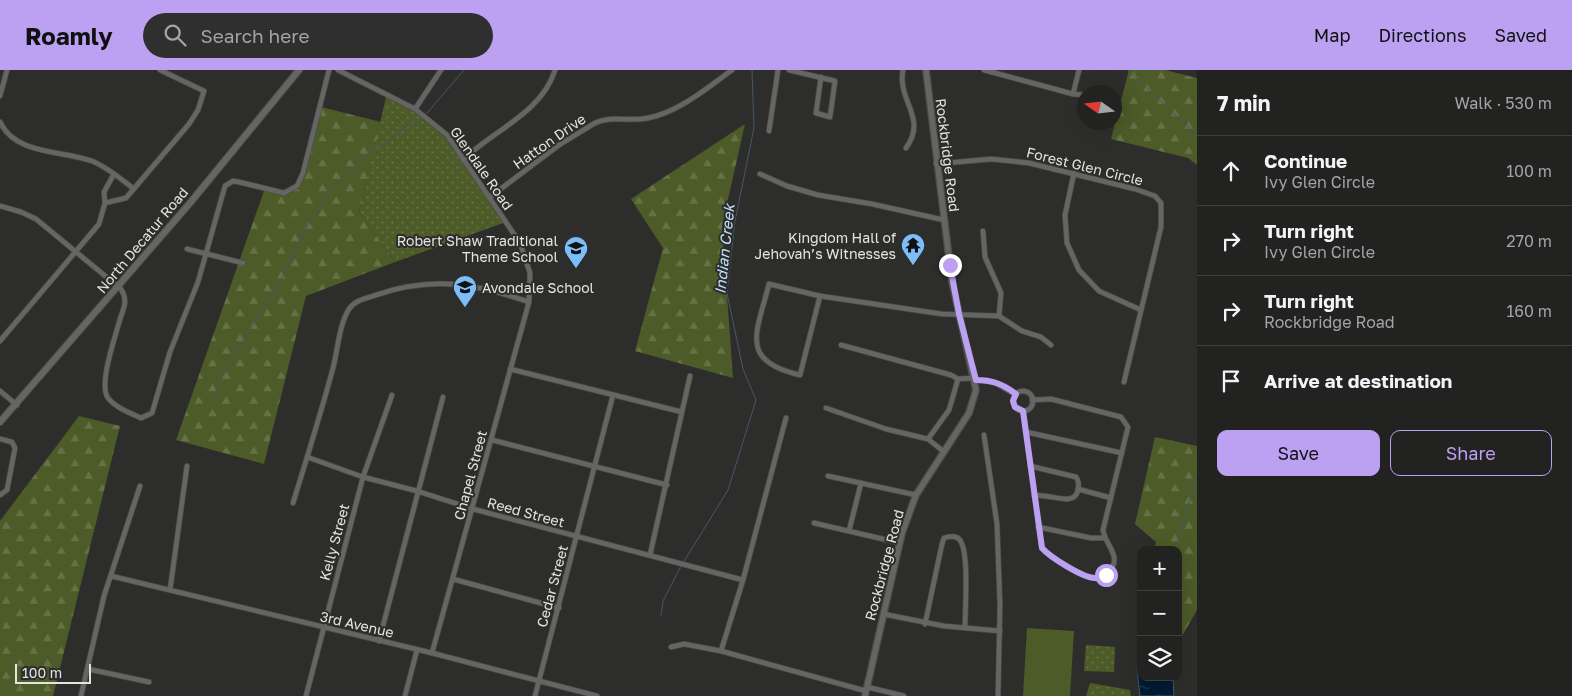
<!DOCTYPE html>
<meta charset="utf-8">
<style>
body{margin:0;font-family:"Golos Text",sans-serif;background:#2e2f2e;color:#f1f3f6}
.controls{position:absolute;right:15px;bottom:15px;display:grid;overflow:hidden;border-radius:10px;box-shadow:0 5px 20px #0002}
.controls button{width:45px;height:45px;display:grid;place-items:center;padding:0;border:0;border-bottom:1px solid #3f3f3f;background:#222221;color:#f1f3f6;font:25px sans-serif}
.compass{position:absolute;left:1077px;top:15px;width:45px;height:45px;border-radius:50%;background:#222221;box-shadow:0 5px 20px #0002;rotate:284deg}
.scale{position:absolute;left:15px;bottom:12px;width:76px;box-sizing:border-box;padding-left:5px;border:2px solid #e4e4e3;border-top:0;font-size:14px;line-height:18px;white-space:nowrap;color:#e4e4e3;-webkit-text-stroke:4px #2d2e2c;paint-order:stroke}
.stop{position:absolute;width:15px;height:15px;margin:-11px;border:4px solid #bca0f2;border-radius:50%;background:#fff}
.stop.end{background:#bca0f2;border-color:#fff;box-shadow:0 1px 5px #0008}
.list{margin:0;padding:0;list-style:none}
h2{display:flex;justify-content:space-between;align-items:center;height:65px;margin:0;padding:0 20px;font-size:21px}
h2 small{font-size:16px;font-weight:400;color:#a2a4a5}
.list li{display:grid;grid-template-columns:32px 1fr auto;gap:15px;align-items:center;box-sizing:border-box;height:70px;padding:0 20px;border-top:1px solid #3f3f3f}
.list b{display:block;font-size:19px;white-space:nowrap}
.list p{margin:0;font-size:16px;white-space:nowrap;color:#a2a4a5}
.list em{font-size:16px;font-style:normal;color:#a2a4a5}
.actions{display:flex;gap:10px;padding:15px 20px}
.actions a{flex:1;padding:11px 0;border:1px solid #bca0f2;border-radius:10px;text-align:center;font-size:18px;color:#bca0f2}
.actions .main{background:#bca0f2;color:#111}
.icon{flex:none;width:28px;height:28px;fill:none;stroke:currentColor;stroke-width:2;stroke-linecap:round;stroke-linejoin:round}
.map{position:relative;flex:none;width:1197px;height:626px;overflow:hidden}
header{display:flex;align-items:center;gap:30px;box-sizing:border-box;height:70px;padding:0 25px;background:#bca0f2;color:#111}
header strong{font-size:24px}
nav{display:flex;gap:28px;margin-inline-start:auto;font-size:18px}
.search{width:350px;height:45px;background:#2e2f2e;display:flex;align-items:center;gap:12px;box-sizing:border-box;padding:0 18px;border-radius:28px;color:#a2a4a5;font-size:19px}
main{display:flex}
aside{flex:1;background:#222221}
.map>svg:first-child{display:block}
.green{fill:url(#green-dots)}
.forest{fill:url(#forest-firs)}
.pitch{fill:#4c5b27}
.water{fill:url(#water-ripples);stroke:#445768}
.lines{fill:none;stroke-linecap:round;stroke-linejoin:round}
.stream{stroke:#445768;stroke-width:1}
.minor-casing{stroke:#4c4c4a;stroke-width:6}
.tertiary-casing{stroke:#4c4c4a;stroke-width:8}
.secondary-casing{stroke:#4c4c4a;stroke-width:8}
.minor{stroke:#656664;stroke-width:4.5}
.tertiary{stroke:#656664;stroke-width:5.5}
.secondary{stroke:#656664;stroke-width:6}
.route{stroke:#bca0f2;stroke-width:6}
.labels{text-anchor:middle;dominant-baseline:central;stroke-width:4;stroke-linejoin:round;paint-order:stroke}
.street-label{font-size:14px;fill:#e4e4e3;stroke:#2d2e2c}
.poi-label{font-size:14px;fill:#e4e4e3;stroke:#2d2e2c;text-anchor:end}
.water-label{font-size:15px;font-style:italic;fill:#c0e0fe;stroke:#2d2e2c}
</style>
<header>
<strong>Roamly</strong>
<div class="search"><svg class="icon" aria-label="search" viewBox="0 0 24 24"><circle cx="10" cy="10" r="6"/><path d="M15 15l6 6"/></svg>Search here</div>
<nav><a>Map</a><a>Directions</a><a>Saved</a></nav>
</header>
<main>
<div class="map">
<svg width="1197" height="626" viewBox="0 0 1197 626">
<defs>
<pattern id="green-dots" width="8" height="8" patternUnits="userSpaceOnUse" patternTransform="scale(1.25)"><rect width="8" height="8" fill="#4c5b27"/><path d="M2 2h.1M6 6h.1" fill="none" stroke="#667246" stroke-width="1.8" stroke-linecap="round"/></pattern>
<pattern id="forest-firs" width="22" height="20" patternUnits="userSpaceOnUse" patternTransform="scale(1.25)"><rect width="22" height="20" fill="#4c5b27"/><path d="M5 1l3.5 6h-7zM16 11l3.5 6h-7z" fill="#667246"/></pattern>
<pattern id="water-ripples" width="26" height="14" patternUnits="userSpaceOnUse" patternTransform="scale(1.25)"><rect width="26" height="14" fill="#001b34"/><path d="M2 4q2-2 4 0t4 0M15 11q2-2 4 0t4 0" fill="none" stroke="#253c51"/></pattern>
</defs>
<rect width="100%" height="100%" fill="#2d2e2c"/>
<g class="green">
<path d="M387,23L425,45L450,69L506,152L395,192L359,142Z"/>
<path d="M1086,575L1115,577L1114,602L1084,601Z"/>
<path d="M1090,613L1130,620L1131,626H1086Z"/>
</g>
<g class="forest">
<path d="M1129,0H1165L1197,8V95L1188,88L1111,69Z"/>
<path d="M321,37L381,52L359,142L395,192L306,226L264,394L176,370L264,121L288,122L301,108Z"/>
<path d="M745,54L722,156L733,308L635,281L663,178L631,129Z"/>
<path d="M79,346L120,356L53,626H0V451Z"/>
<path d="M1155,367L1197,376V540L1178,573V480H1154L1156,472L1135,454Z"/>
</g>
<path class="pitch" d="M1027,558L1074,561L1070,626H1023Z"/>
<path class="water" d="M1141,586V607H1173L1174,626H1140L1137,598Z"/>
<g class="lines">
<g class="stream">
<path d="M1128,0L1197,65"/>
<path d="M427,43L464,0"/>
<path d="M211,331L231,288L281,211L304,161L330,120L366,85L421,48"/>
<path d="M1175,480L1197,405"/>
<path d="M683,493L728,420L756,330L743,299L727,223L735,151L754,58L752,0"/>
<path d="M661,545L663,531L681,496"/>
</g>
<g class="minor-casing">
<g id="minor">
<path d="M338,0L415,39L447,65L520,173L530,203L529,232L432,583"/>
<path d="M789,0L835,11L830,47L816,43L821,7"/>
<path d="M903,0C897,32 928,47 906,78"/>
<path d="M984,0L1073,24L1084,25"/>
<path d="M1073,24L1079,0"/>
<path d="M0,26L7,0"/>
<path d="M415,39L441,0"/>
<path d="M0,52C16,85 60,80 92,91C107,97 121,109 134,119"/>
<path d="M769,61L778,0"/>
<path d="M463,90C492,61 542,43 555,0"/>
<path d="M936,94L991,89L1029,93L1135,119L1155,126L1161,133V157L1124,312"/>
<path d="M1074,103L1065,145L1067,173L1079,200L1099,221L1141,240"/>
<path d="M760,104L787,116L818,125L872,134L944,150"/>
<path d="M490,127L559,75L595,53C611,45 631,52 648,48C679,42 707,18 732,0"/>
<path d="M105,133L104,122L114,104"/>
<path d="M0,136L21,142L36,149L121,219C128,230 124,238 120,249C116,265 98,314 108,328C116,338 130,343 141,348L152,343L170,282L198,212L225,116L233,111L239,112L284,123L297,116L303,103L329,0"/>
<path d="M983,161L985,187L1001,223L999,246"/>
<path d="M187,179L243,193"/>
<path d="M769,214L820,226L800,305C738,291 757,262 769,214Z"/>
<path d="M820,226L942,244L999,246L1022,261L1041,267L1051,275"/>
<path d="M0,271L99,154L105,133L126,128L189,54L198,40L204,21L160,0"/>
<path d="M841,275L951,305L958,309L975,308"/>
<path d="M510,299L682,342"/>
<path d="M975,310L994,312L1016,325"/>
<path d="M0,321L17,335"/>
<circle cx="1023" cy="331" r="10"/>
<path d="M826,338L886,359L928,369L943,381"/>
<path d="M1023,341L1042,478C1050,488 1083,508 1095,508C1098,509 1103,506 1106,505C1125,487 1106,478 1103,460L1128,357L1121,347L1051,329L1032,330"/>
<path d="M1026,362L1122,383"/>
<path d="M984,365L997,454L1000,536L998,626"/>
<path d="M0,369L12,372L15,378L7,420L0,425"/>
<path d="M928,369L949,340L958,309"/>
<path d="M492,370L667,415"/>
<path d="M307,387L363,407L417,421L473,439L743,510"/>
<path d="M1030,396L1076,407C1079,412 1079,414 1078,419C1076,439 1047,422 1034,426"/>
<path d="M828,406L916,425"/>
<path d="M1078,419L1111,428"/>
<path d="M293,433C307,388 321,343 333,298C338,279 339,255 349,239C355,230 367,228 376,225C432,206 474,213 529,232"/>
<path d="M814,453L900,473"/>
<path d="M1038,457L1091,468H1104"/>
<path d="M849,461L861,413"/>
<path d="M650,485L690,306"/>
<path d="M111,506L432,583L597,626"/>
<path d="M453,509L559,538"/>
<path d="M170,520L187,396"/>
<path d="M883,544L944,556L1000,561"/>
<path d="M925,554L942,474L944,468C950,466 958,465 961,472C969,486 965,540 965,558"/>
<path d="M379,571L443,327"/>
<path d="M671,577L684,574L721,581L866,621"/>
<path d="M721,581L743,510L786,348"/>
<path d="M88,599L149,612"/>
<path d="M867,617L904,626"/>
<path d="M81,626L104,526L140,416"/>
<path d="M306,626L363,407L392,325"/>
<path d="M405,626L417,580"/>
<path d="M535,626L613,325"/>
</g>
</g>
<g class="tertiary-casing">
<path id="tertiary" d="M865,626L902,463L916,425L969,343L976,320L952,212L926,0"/>
</g>
<g class="secondary-casing">
<path id="secondary" d="M0,352L190,133L299,0"/>
</g>
<use href="#minor" class="minor"/>
<use href="#tertiary" class="tertiary"/>
<use href="#secondary" class="secondary"/>
</g>
<g class="lines">
<path class="route" d="M950,195L959,244L976,310C992,310 1003,314 1016,324L1013,331L1015,337L1023,341L1042,478C1050,487 1083,508 1095,508C1098,509 1103,506 1106,505"/>
</g>
<defs>
<g id="temple-pin" transform="scale(1.25)"><path d="M0 17L-7.5 6A9.5 9.5 0 1 1 7.5 6Z" fill="#7cbef9" stroke="#2d2e2c"/><path d="M0-6L5-2H3V0L6.5 2.5H4V6H1.5V3h-3V6H-4V2.5H-6.5L-3 0V-2H-5Z" fill="#111"/></g>
<g id="school-pin" transform="scale(1.25)"><path d="M0 17L-7.5 6A9.5 9.5 0 1 1 7.5 6Z" fill="#7cbef9" stroke="#2d2e2c"/><path d="M0-5L7-2L0 1L-7-2ZM-4 1L0 2.5L4 1V4Q0 6-4 4Z" fill="#111"/></g>
</defs>
<g fill-rule="evenodd">
<use href="#temple-pin" x="913" y="175"/>
<use href="#school-pin" x="576" y="178"/>
<use href="#school-pin" x="465" y="217"/>
</g>
<g class="labels">
<g class="street-label">
<text transform="translate(549 71) rotate(-35)">Hatton Drive</text>
<text transform="translate(948 85) rotate(83)">Rockbridge Road</text>
<text transform="translate(1085 96) rotate(14)">Forest Glen Circle</text>
<text transform="translate(482 98) rotate(55)">Glendale Road</text>
<text transform="translate(142 170) rotate(-50)">North Decatur Road</text>
<text transform="translate(470 405) rotate(-75)">Chapel Street</text>
<text transform="translate(526 442) rotate(15)">Reed Street</text>
<text transform="translate(334 472) rotate(-75)">Kelly Street</text>
<text transform="translate(884 495) rotate(-75)">Rockbridge Road</text>
<text transform="translate(552 516) rotate(-75)">Cedar Street</text>
<text transform="translate(357 554) rotate(13)">3rd Avenue</text>
</g>
<g class="poi-label">
<text x="896" y="167">Kingdom Hall of<tspan x="896" dy="16">Jehovah’s Witnesses</tspan></text>
<text x="558" y="170">Robert Shaw Traditional<tspan x="558" dy="16">Theme School</tspan></text>
<text x="482" y="217" text-anchor="start">Avondale School</text>
</g>
<g class="water-label">
<text transform="translate(724 179) rotate(-84)">Indian Creek</text>
</g>
</g>
</svg>
<div class="controls">
<button>+</button>
<button>−</button>
<button><svg class="icon" aria-label="layers" viewBox="0 0 24 24"><path d="M12 4l9 5-9 5-9-5zM3 14l9 5 9-5"/></svg></button>
</div>
<svg class="compass" viewBox="-18 -18 36 36"><path d="M0-13l5 13h-10z" fill="#e53935"/><path d="M0 13l5-13h-10z" fill="#a2a4a5"/></svg>
<div class="scale">100 m</div>
<div class="stop" style="left:1106px;top:505px"></div>
<div class="stop end" style="left:950px;top:195px"></div>
</div>
<aside>
<h2>7 min<small>Walk · 530 m</small></h2>
<ul class="list">
<li><svg class="icon" aria-label="ahead" viewBox="0 0 24 24"><path d="M12 20V5M6 11l6-6 6 6"/></svg><div><b>Continue</b><p>Ivy Glen Circle</p></div><em>100 m</em></li>
<li><svg class="icon" aria-label="right" viewBox="0 0 24 24"><path d="M7 20v-9h11M14 6l5 5-5 5"/></svg><div><b>Turn right</b><p>Ivy Glen Circle</p></div><em>270 m</em></li>
<li><svg class="icon" aria-label="right" viewBox="0 0 24 24"><path d="M7 20v-9h11M14 6l5 5-5 5"/></svg><div><b>Turn right</b><p>Rockbridge Road</p></div><em>160 m</em></li>
<li><svg class="icon" aria-label="arrive" viewBox="0 0 24 24"><path d="M6 21V4h12l-3 4 3 4H6"/></svg><div><b>Arrive at destination</b></div></li>
</ul>
<div class="actions"><a class="main">Save</a><a>Share</a></div>
</aside>
</main>
